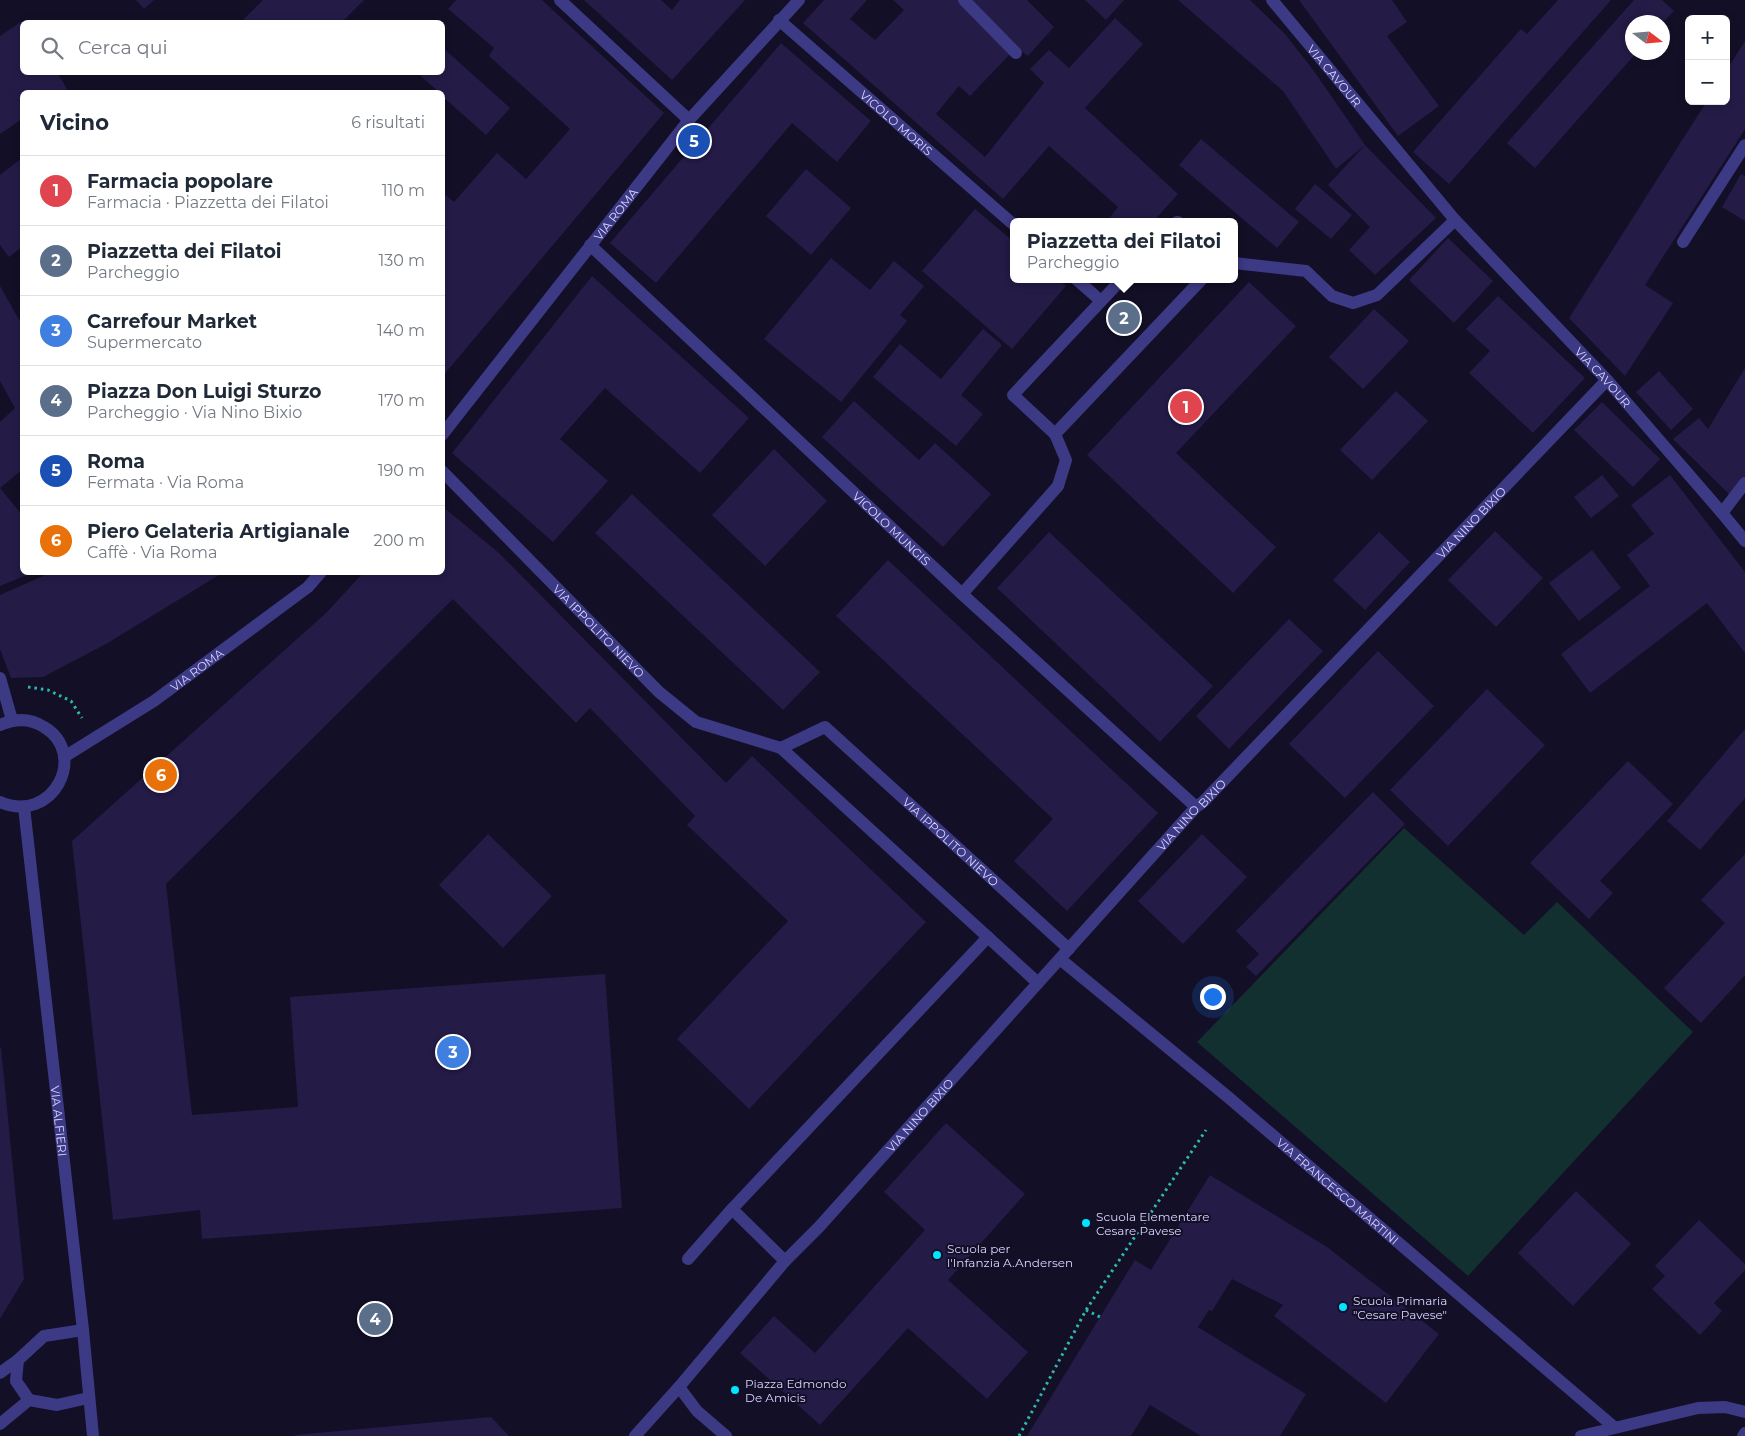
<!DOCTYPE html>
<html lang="it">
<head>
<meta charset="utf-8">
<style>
  :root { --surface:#fff; --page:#f2f2f3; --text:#1f2937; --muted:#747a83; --line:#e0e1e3; --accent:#db2777 }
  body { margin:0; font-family:Montserrat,sans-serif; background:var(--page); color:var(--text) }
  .controls { position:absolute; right:15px; top:15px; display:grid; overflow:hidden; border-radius:8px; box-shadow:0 2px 8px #0003 }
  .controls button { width:45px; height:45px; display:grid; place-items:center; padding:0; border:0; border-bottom:1px solid var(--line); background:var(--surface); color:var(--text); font:25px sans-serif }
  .compass { position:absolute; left:1625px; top:15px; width:45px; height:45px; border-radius:50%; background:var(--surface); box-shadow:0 2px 8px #0003; rotate:106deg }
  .you { position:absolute; left:1212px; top:996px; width:18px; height:18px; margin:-12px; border:4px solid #fff; border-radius:50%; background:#1a73e8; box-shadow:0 0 0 8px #1a73e833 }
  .badge { display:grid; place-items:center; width:32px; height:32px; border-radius:50%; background:var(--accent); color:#fff; font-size:16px; font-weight:700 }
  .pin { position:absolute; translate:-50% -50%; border:2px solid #fff; box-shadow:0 1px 5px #0006 }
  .popup { position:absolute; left:1010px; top:218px; width:228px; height:65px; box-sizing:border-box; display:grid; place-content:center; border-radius:8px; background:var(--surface); filter:drop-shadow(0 1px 4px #0005); font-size:16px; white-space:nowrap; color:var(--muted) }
  .popup b { font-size:19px; color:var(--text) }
  .popup::after { content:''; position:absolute; left:50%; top:100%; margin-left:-10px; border:10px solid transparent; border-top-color:var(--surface) }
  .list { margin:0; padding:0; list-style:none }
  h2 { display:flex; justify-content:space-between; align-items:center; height:65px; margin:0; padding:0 20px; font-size:21px }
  h2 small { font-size:16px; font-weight:400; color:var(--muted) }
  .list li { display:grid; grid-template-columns:32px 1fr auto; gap:15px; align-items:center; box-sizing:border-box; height:70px; padding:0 20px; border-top:1px solid var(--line) }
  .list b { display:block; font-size:19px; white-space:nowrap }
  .list p { margin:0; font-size:16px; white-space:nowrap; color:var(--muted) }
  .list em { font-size:16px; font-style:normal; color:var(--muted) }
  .icon { flex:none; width:28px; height:28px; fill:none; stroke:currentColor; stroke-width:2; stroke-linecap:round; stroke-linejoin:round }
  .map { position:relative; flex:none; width:1745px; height:1436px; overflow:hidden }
  .search { position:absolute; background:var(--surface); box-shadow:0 2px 8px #0003; left:20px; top:20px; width:425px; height:55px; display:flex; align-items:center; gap:12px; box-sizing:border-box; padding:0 18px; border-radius:8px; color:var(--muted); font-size:19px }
  .panel { position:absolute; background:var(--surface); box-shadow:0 2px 8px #0003; left:20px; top:90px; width:425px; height:485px; border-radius:8px }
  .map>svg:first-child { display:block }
  .green { fill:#12302f }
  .building { fill:#241b47 }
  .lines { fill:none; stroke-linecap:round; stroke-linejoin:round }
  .path { stroke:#2fb8b0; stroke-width:3; stroke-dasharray:2.5 4; stroke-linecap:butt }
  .minor { stroke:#3d3a85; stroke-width:12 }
  .poi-dot { fill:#00e5ff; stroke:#130f26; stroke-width:2 }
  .labels { text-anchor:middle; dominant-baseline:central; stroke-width:4; stroke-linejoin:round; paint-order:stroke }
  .street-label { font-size:12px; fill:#d9d4ff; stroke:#130f26 }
  .poi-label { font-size:12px; fill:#d9d4ff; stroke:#130f26; text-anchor:start }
</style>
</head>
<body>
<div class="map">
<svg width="1745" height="1436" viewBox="0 0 1745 1436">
  <rect width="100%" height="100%" fill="#130f26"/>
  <!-- green -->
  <polygon class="green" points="1404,828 1524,935 1557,902 1693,1032 1468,1276 1197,1042"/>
  <!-- building -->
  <g class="building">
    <polygon points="136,0 154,0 144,9"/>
    <polygon points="263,0 364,0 342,22 241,22"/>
    <polygon points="456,0 542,0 664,113 442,377 442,192 454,202 497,153 526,179 570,129 489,56 494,48 448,9"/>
    <polygon points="584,0 661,0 672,10 680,0 745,0 672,80"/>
    <polygon points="824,0 867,0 850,19 875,40 904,10 893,0 959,0 1012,52 970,96 959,86 936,114 985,157 1044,83 1030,69 1049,50 1069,68 1115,18 1143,44 1085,108 1178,194 1153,222 1106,222 1118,207 1049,146 1003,199 803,23"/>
    <polygon points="968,0 1027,0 1054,27 1028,56 1018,49"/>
    <polygon points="1085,0 1124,0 1106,20"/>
    <polygon points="1178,0 1250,0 1285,34 1314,71 1365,145 1436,218 1375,275 1349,250 1370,227 1328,185 1365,145 1336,169 1283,91"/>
    <polygon points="1299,0 1392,0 1407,22 1387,36 1439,106 1398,136"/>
    <polygon points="1558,0 1611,0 1449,184 1413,152 1521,29 1527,34"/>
    <polygon points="1634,0 1662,0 1674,11 1663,22 1632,22 1632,52 1637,52 1535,168 1507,143"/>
    <polygon points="22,21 22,72 57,72 67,89 62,92 22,92 22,119 0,134 0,36"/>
    <polygon points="1745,41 1745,129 1645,285 1673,303 1625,376 1569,318 1707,101 1726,101 1726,71"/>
    <polygon points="781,43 871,121 837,162 792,123 656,283 610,243"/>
    <polygon points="442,47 510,108 486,135 442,96 442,92 439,92 416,72 442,72"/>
    <polygon points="1201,139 1299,222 1277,248 1179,165"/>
    <polygon points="22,158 22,247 9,257 0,245 0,175"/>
    <polygon points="806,169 851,208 811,255 766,216"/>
    <polygon points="1741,174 1745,176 1745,221 1722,207"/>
    <polygon points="1315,184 1352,215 1331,239 1295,209"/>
    <polygon points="975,209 1014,242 1014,279 1058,279 1066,286 1012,349 922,271"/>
    <polygon points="1448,238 1493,281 1454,323 1409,280"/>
    <polygon points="831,258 870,290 894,261 924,286 900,315 907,321 841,402 764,339"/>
    <polygon points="592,276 749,418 700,473 605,388 560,439 608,481 553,542 452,453"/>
    <polygon points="1249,282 1296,326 1176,453 1276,547 1233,593 1087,455"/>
    <polygon points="0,286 22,325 22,470 0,488 22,515 22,572 32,573 0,586 0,422 15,408 0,381"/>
    <polygon points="1498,296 1585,378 1533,433 1469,373 1490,351 1466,329"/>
    <polygon points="1374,309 1409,341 1363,389 1329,357"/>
    <polygon points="983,329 1002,345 961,395 983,414 956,446 873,377 900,344 941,379"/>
    <polygon points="1745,368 1745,476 1732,497 1673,439 1699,418 1708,429"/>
    <polygon points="1659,371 1693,409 1671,430 1636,392"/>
    <polygon points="1396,391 1428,421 1372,480 1340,450"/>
    <polygon points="854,401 919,460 935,443 991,494 943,547 822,437"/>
    <polygon points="1602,402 1660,459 1633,487 1574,430"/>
    <polygon points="774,449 827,501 765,566 712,515"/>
    <polygon points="1602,475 1619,496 1591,518 1574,497"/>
    <polygon points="1670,475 1745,572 1745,653 1707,603 1590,693 1561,654 1650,586 1627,555 1654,534 1631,505"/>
    <polygon points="632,494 820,672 783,710 595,533"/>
    <polygon points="442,506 499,553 726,783 752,756 926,922 749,1109 677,1039 788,921 687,825 695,816 590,708 576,723 453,599 166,884 192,1115 298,1107 290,997 605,974 622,1208 202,1239 200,1210 113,1220 72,841 327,612 364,572 442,572"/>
    <polygon points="1495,531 1543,578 1496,627 1448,580"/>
    <polygon points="1049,532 1213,686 1160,742 997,588"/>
    <polygon points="1379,532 1410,562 1365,610 1333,580"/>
    <polygon points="1592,550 1621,588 1579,621 1549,583"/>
    <polygon points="888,560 1158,813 1067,911 1014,861 1053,819 836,616"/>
    <polygon points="52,572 224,572 106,644 43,677 11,678 0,649 0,595"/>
    <polygon points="1289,619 1323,651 1229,749 1196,716"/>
    <polygon points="1378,651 1434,706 1345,798 1289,744"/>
    <polygon points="1487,689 1545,745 1448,846 1390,790"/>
    <polygon points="1745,729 1745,798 1700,850 1667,821"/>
    <polygon points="1628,761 1673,804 1600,881 1613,893 1589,919 1530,863"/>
    <polygon points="1373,792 1405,824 1256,976 1246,967 1259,954 1236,931"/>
    <polygon points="488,834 552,896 503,948 439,885"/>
    <polygon points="1202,834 1247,877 1183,944 1138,901"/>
    <polygon points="1745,854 1745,975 1701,1023 1664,988 1725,923 1701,900"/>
    <polygon points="0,1048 1,1048 24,1279 0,1319"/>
    <polygon points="946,1123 1025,1194 948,1280 1028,1352 987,1399 908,1328 820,1425 740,1353 774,1316 815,1353 925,1230 884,1192"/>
    <polygon points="1210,1175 1327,1247 1439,1334 1386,1403 1274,1316 1283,1305 1232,1279 1212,1311 1209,1310 1198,1327 1306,1394 1280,1436 1201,1436 1150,1405 1131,1436 1027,1436 1135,1260 1151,1270"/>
    <polygon points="1576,1191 1631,1244 1573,1306 1518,1253"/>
    <polygon points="1699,1220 1745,1264 1745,1270 1714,1303 1722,1311 1700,1335 1652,1289 1665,1276 1655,1266"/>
    <polygon points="491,1417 509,1436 295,1436 295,1435"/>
  </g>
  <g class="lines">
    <!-- path -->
    <g class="path">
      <polyline points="28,687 48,690 71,701 82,718"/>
      <polyline points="1086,1310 1100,1317"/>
      <polyline points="1019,1436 1086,1310 1206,1130"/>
    </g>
    <!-- minor -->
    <g class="minor">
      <polyline points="560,0 689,120"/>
      <polyline points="964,0 1016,53"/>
      <path id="s1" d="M1272,0L1455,220L1607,380L1722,513L1745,541"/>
      <path id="s2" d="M779,20L1014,225"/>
      <polyline points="1177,222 1178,222"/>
      <polyline points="1683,242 1745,145"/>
      <path id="s3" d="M590,245L962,594L1196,807"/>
      <polyline points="1234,263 1306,271 1332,296 1353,303 1377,295 1455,220"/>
      <polyline points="1076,279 1101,301"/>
      <polyline points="1055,434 1202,279"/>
      <path id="s4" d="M442,435L689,120L799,0"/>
      <path id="s5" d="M442,471L659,692L696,722L781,748L1038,983"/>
      <polyline points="1722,513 1745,483"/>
      <polyline points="962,594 1058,486 1066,460 1055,434 1013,395 1122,279"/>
      <polyline points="0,678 12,720"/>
      <path d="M0,725C16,718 30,718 44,727C89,754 53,825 0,802"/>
      <path id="s6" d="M781,748L825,727L1069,949"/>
      <path id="s7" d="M64,757L154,701L308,587L321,572"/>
      <path id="s8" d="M24,807L83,1330L93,1436"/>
      <path id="s9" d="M1060,959L1228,1097L1614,1427"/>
      <polyline points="688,1259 732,1209"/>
      <polyline points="785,1261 732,1209 988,937"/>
      <polyline points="18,1360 16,1381 29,1400"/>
      <polyline points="0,1373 18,1360 44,1336 83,1330"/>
      <polyline points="679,1387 697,1411 726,1436"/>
      <polyline points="0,1424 29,1400 57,1405 88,1398"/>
      <path id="s10" d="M635,1436L679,1387L785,1261L819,1227L1196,807L1203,802L1607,380"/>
      <polyline points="1581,1436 1698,1408 1725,1407 1745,1412"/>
      <polyline points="1743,1436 1745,1433"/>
    </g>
  </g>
  <!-- markers -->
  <g class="poi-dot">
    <circle cx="1086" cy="1223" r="5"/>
    <circle cx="937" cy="1255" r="5"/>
    <circle cx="1343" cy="1307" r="5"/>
    <circle cx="735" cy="1390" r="5"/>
  </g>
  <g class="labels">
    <!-- street labels -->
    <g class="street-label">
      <text stroke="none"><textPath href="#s1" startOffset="98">VIA CAVOUR</textPath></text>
      <text stroke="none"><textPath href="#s2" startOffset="156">VICOLO MORIS</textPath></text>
      <text stroke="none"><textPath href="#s4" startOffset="281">VIA ROMA</textPath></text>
      <text stroke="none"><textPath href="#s1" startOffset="502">VIA CAVOUR</textPath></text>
      <text stroke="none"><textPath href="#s10" startOffset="1239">VIA NINO BIXIO</textPath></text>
      <text stroke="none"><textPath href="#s3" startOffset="414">VICOLO MUNGIS</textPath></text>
      <text stroke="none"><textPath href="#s5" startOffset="224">VIA IPPOLITO NIEVO</textPath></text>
      <text stroke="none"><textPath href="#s7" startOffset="159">VIA ROMA</textPath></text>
      <text stroke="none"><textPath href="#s10" startOffset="834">VIA NINO BIXIO</textPath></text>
      <text stroke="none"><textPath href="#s6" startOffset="219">VIA IPPOLITO NIEVO</textPath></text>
      <text stroke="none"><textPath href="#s10" startOffset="429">VIA NINO BIXIO</textPath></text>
      <text stroke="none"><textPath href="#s8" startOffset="316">VIA ALFIERI</textPath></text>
      <text stroke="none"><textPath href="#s9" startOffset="362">VIA FRANCESCO MARTINI</textPath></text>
    </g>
    <!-- poi labels -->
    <g class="poi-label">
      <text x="1096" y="1216">Scuola Elementare<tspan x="1096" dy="14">Cesare Pavese</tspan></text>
      <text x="947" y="1248">Scuola per<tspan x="947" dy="14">l'Infanzia A.Andersen</tspan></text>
      <text x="1353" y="1300">Scuola Primaria<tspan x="1353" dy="14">"Cesare Pavese"</tspan></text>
      <text x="745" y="1383">Piazza Edmondo<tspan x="745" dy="14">De Amicis</tspan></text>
    </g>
  </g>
</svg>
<div class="controls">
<button>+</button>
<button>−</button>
</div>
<svg class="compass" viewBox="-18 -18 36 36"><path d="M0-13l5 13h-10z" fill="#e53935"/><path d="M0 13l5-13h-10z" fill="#747a83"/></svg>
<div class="you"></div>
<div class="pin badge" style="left:1186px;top:407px;background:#e0444e">1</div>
<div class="pin badge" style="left:1124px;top:318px;background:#5c6f8a">2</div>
<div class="popup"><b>Piazzetta dei Filatoi</b>Parcheggio</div>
<div class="pin badge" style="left:453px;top:1052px;background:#3f7fe0">3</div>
<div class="pin badge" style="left:375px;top:1319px;background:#5c6f8a">4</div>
<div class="pin badge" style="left:694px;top:141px;background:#1a4fb4">5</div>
<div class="pin badge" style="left:161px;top:775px;background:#e8710a">6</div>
<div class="search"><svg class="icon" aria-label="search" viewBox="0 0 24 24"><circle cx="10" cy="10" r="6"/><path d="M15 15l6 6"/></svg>Cerca qui</div>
<section class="panel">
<h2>Vicino<small>6 risultati</small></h2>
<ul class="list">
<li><span class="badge" style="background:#e0444e">1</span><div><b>Farmacia popolare</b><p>Farmacia · Piazzetta dei Filatoi</p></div><em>110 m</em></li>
<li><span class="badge" style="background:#5c6f8a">2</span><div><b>Piazzetta dei Filatoi</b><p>Parcheggio</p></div><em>130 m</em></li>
<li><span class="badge" style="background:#3f7fe0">3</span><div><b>Carrefour Market</b><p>Supermercato</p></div><em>140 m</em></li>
<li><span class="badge" style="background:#5c6f8a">4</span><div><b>Piazza Don Luigi Sturzo</b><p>Parcheggio · Via Nino Bixio</p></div><em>170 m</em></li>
<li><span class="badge" style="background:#1a4fb4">5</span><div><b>Roma</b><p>Fermata · Via Roma</p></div><em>190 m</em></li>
<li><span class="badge" style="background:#e8710a">6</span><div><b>Piero Gelateria Artigianale</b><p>Caffè · Via Roma</p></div><em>200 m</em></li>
</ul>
</section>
</div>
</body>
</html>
